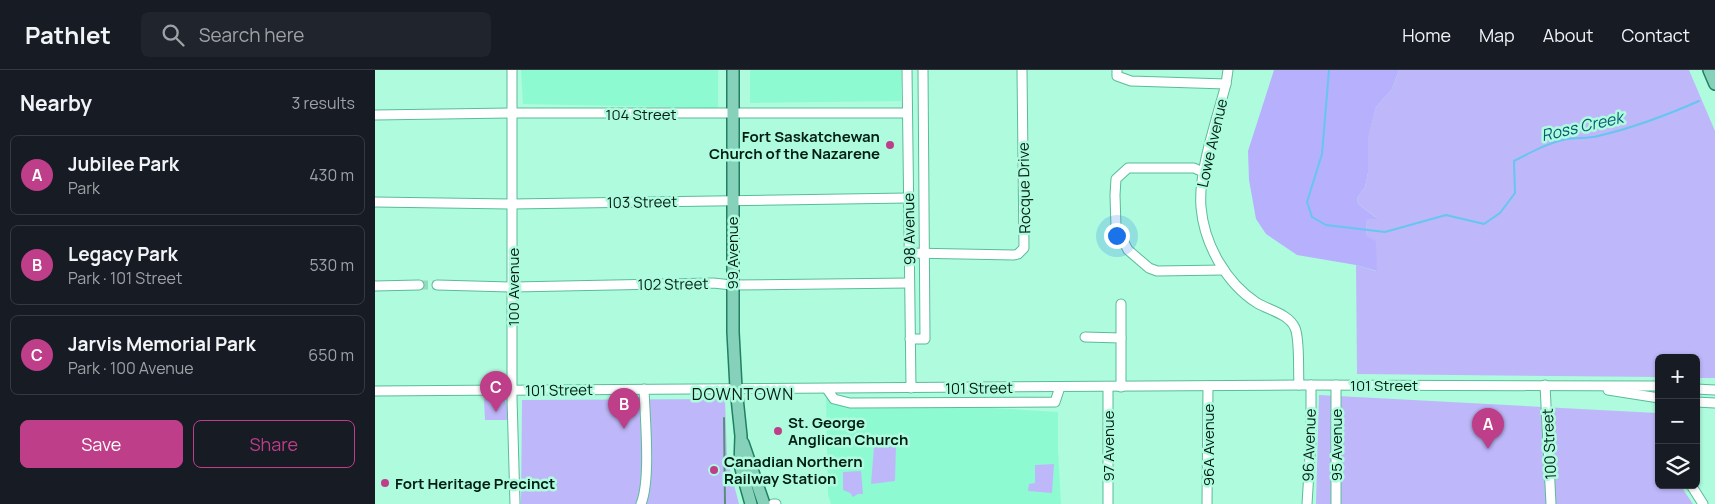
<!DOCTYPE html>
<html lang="en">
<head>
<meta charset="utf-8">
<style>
  :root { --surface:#171b24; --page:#20242c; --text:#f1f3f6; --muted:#9ea1a6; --line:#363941; --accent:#be3e89 }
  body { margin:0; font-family:Manrope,sans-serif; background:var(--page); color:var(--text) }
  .controls { position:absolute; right:15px; bottom:15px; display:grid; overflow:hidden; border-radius:8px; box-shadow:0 1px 4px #0004 }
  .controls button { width:45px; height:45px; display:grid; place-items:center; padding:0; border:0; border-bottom:1px solid var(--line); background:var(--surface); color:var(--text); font:25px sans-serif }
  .you { position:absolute; left:741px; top:165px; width:18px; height:18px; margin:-12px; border:4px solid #fff; border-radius:50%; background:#1a73e8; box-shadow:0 0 0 8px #1a73e833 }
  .badge { display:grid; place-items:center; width:32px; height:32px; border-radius:50%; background:var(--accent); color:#fff; font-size:16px; font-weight:700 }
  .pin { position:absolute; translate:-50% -41px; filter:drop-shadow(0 1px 2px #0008) }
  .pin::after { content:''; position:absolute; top:26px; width:18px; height:15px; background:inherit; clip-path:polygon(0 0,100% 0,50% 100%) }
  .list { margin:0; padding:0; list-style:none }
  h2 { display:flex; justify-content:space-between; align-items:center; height:65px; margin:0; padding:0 20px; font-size:21px }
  h2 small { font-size:16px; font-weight:400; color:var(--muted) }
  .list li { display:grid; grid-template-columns:32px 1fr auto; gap:15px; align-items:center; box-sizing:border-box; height:80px; margin:0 10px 10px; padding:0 10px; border:1px solid var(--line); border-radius:8px }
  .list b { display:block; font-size:19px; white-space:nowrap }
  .list p { margin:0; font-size:16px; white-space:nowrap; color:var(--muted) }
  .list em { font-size:16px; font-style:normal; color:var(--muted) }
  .actions { display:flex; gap:10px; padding:15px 20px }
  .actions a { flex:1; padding:11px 0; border:1px solid var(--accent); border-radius:8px; text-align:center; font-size:18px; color:var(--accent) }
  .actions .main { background:var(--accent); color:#fff }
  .icon { flex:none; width:28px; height:28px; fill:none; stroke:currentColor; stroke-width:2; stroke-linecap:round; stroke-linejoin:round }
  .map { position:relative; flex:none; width:1340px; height:434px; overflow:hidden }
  header { display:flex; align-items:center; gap:30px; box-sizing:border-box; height:70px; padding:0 25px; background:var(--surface); border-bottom:1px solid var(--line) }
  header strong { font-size:24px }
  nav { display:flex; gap:28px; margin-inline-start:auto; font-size:18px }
  .search { width:350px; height:45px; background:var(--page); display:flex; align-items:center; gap:12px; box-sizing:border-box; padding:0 18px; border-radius:8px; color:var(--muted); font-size:19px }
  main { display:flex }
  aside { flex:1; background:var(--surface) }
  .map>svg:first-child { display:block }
  .built { fill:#8dfad2 }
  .green { fill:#beb8fa }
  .forest { fill:#b7b0fc }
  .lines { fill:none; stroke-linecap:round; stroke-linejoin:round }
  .stream { stroke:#66c6ef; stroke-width:2 }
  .minor-tunnel { stroke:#95dac0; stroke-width:9; stroke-dasharray:9 4.5; stroke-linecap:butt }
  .minor-casing { stroke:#5abc9a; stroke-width:11 }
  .major-casing { stroke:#227f62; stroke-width:14 }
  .minor { stroke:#fff; stroke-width:9 }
  .major { stroke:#85d1ba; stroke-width:11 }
  .rail { stroke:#598e7b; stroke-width:2 }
  .poi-dot { fill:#be3e89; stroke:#affbde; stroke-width:2 }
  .labels { text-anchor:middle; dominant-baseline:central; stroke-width:5; stroke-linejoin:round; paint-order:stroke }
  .street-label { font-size:15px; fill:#001e14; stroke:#affbde }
  .poi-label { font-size:15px; font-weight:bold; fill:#001e14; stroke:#affbde; text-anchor:start }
  .water-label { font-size:16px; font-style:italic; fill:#085a75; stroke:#affbde }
  .neighbourhood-label { font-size:16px; letter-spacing:1px; fill:#001e14; stroke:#affbde }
</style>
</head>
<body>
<header>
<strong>Pathlet</strong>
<div class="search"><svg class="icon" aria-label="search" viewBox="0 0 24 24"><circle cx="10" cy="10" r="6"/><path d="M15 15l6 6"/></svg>Search here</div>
<nav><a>Home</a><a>Map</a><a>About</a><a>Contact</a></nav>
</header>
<main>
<aside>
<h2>Nearby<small>3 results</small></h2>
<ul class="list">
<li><span class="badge">A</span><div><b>Jubilee Park</b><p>Park</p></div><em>430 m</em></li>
<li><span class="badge">B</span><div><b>Legacy Park</b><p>Park · 101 Street</p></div><em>530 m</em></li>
<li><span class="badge">C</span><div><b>Jarvis Memorial Park</b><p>Park · 100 Avenue</p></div><em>650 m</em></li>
</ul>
<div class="actions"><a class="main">Save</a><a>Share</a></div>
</aside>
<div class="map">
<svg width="1340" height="434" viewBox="0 0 1340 434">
  <rect width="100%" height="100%" fill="#affbde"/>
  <!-- built -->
  <g class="built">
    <polygon points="146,0 343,0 343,38 148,34"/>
    <polygon points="375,0 526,0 526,31 375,33"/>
    <polygon points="451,328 683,342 683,380 686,434 456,434 453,424"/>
  </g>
  <!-- green -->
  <g class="green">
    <polygon points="1024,0 1314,0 1340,61 1340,308 1321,308 1321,288 1284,288 1284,307 982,304 981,195 1001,201 991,166 992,149 1002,148 983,134 982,128 990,117 993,103 993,67 1001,37 1017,19"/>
    <path d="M944,325L1282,343C1281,367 1284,391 1284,415H1305L1318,434H941Z"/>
    <polygon points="109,329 129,329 132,335 132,350 110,350"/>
    <polygon points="350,329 352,388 364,434 146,434 147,330"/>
    <polygon points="521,376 520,411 496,414 499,377"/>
    <polygon points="679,394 677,423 653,421 654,414 660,413 660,395"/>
    <polygon points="486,401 488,424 483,424 478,427 475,423 468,420 468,402"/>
  </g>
  <!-- forest -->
  <polygon class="forest" points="899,0 1024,0 1017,19 1001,37 993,68 993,103 990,117 982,128 983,134 1003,149 992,149 991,166 1001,171 1002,201 981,195 922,185 891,164 881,149 874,110 873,81"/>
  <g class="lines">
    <!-- stream -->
    <path class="stream" d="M954,0L947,84L932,132L937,147L951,155L1010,162L1071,145L1109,154L1125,143L1140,123L1139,91C1156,82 1173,73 1192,69C1202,67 1213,69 1223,66C1258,58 1292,45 1324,31"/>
    <!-- minor-tunnel -->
    <polyline class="minor-tunnel" points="44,215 62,215"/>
    <defs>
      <g id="minor">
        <polyline points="137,0 137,328 140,434"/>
        <polyline points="532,0 536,318"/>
        <polyline points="742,0 742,6 756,11 851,14"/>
        <path d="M853,0L851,14C842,49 823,102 826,137C829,174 851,213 882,233C894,240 914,244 920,258C925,269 923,301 924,315"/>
        <polyline points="0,45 137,43 532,43"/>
        <polyline points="828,102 819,98 753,98 741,109 740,125 741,157 753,180 774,198 782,201 849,200"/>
        <polyline points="0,132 137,134 533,128"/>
        <polyline points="534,183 639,185 643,184 649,178 647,0"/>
        <polyline points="62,215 138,217 338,213 357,215 534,213"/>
        <polyline points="0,216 44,215"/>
        <polyline points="746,234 746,317"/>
        <polyline points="710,267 746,268"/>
        <polyline points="535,269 550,269 548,0"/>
        <polyline points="961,315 961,434"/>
        <polyline points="1170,315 1176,434"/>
        <polyline points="733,317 733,434"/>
        <polyline points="452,319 459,329 475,333 680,332 685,317"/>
        <polyline points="1321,319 1340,320"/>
        <polyline points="1233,320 1284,328"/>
        <polyline points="0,321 924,315 1284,316"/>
        <polyline points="1321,332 1340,333"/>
        <polyline points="1316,415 1328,434"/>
        <path d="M266,434C276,409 270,348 269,319"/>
        <polyline points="398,434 401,434"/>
        <polyline points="832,434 833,316"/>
        <polyline points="932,434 936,370 936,315"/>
      </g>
      <g id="major">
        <polyline points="358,0 358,262 361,318 366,366 365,395 376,434"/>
        <polyline points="1334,0 1340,14"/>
        <polyline points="368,373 389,434"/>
      </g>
    </defs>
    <!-- minor casing -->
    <use href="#minor" class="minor-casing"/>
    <!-- major casing -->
    <use href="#major" class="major-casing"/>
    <!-- minor -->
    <use href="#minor" class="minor"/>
    <!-- major -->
    <use href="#major" class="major"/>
    <!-- rail -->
    <polyline class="rail" points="349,348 350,434"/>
  </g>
  <!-- markers -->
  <g class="poi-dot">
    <circle cx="515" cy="75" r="5"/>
    <circle cx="403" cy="361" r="5"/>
    <circle cx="339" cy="400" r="5"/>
    <circle cx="10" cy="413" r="5"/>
  </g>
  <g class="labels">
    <!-- street labels -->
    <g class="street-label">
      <text x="266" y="44">104 Street</text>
      <text transform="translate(837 73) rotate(-77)">Lowe Avenue</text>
      <text transform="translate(649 118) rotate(-91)">Rocque Drive</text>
      <text transform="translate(267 132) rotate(-1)">103 Street</text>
      <text transform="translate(534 159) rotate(-91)">98 Avenue</text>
      <text transform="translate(357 183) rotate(-90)">99 Avenue</text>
      <text transform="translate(298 214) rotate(-1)">102 Street</text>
      <text transform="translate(138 217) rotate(-90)">100 Avenue</text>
      <text x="1009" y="315">101 Street</text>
      <text transform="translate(604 318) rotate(-1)">101 Street</text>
      <text transform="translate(184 320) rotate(-1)">101 Street</text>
      <text transform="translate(1174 374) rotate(-93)">100 Street</text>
      <text transform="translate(833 375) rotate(-90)">96A Avenue</text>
      <text transform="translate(934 375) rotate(-88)">96 Avenue</text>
      <text transform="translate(961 375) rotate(-90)">95 Avenue</text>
      <text transform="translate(733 376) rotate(-90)">97 Avenue</text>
    </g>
    <!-- poi labels -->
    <g class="poi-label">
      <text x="505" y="66" text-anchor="end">Fort Saskatchewan<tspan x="505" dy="17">Church of the Nazarene</tspan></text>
      <text x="413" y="352">St. George<tspan x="413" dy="17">Anglican Church</tspan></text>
      <text x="349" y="391">Canadian Northern<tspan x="349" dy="17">Railway Station</tspan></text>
      <text x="20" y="413">Fort Heritage Precinct</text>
    </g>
    <!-- water labels -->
    <g class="water-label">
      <text transform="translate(1207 56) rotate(-13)">Ross Creek</text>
    </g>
    <!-- neighbourhood labels -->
    <g class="neighbourhood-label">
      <text x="368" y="324">DOWNTOWN</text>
    </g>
  </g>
</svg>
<div class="controls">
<button>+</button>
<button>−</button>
<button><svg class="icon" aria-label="layers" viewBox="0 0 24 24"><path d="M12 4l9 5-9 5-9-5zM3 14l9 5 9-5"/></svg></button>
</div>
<div class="you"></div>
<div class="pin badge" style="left:1113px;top:379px">A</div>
<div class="pin badge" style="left:249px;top:359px">B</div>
<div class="pin badge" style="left:121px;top:342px">C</div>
</div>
</main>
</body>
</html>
